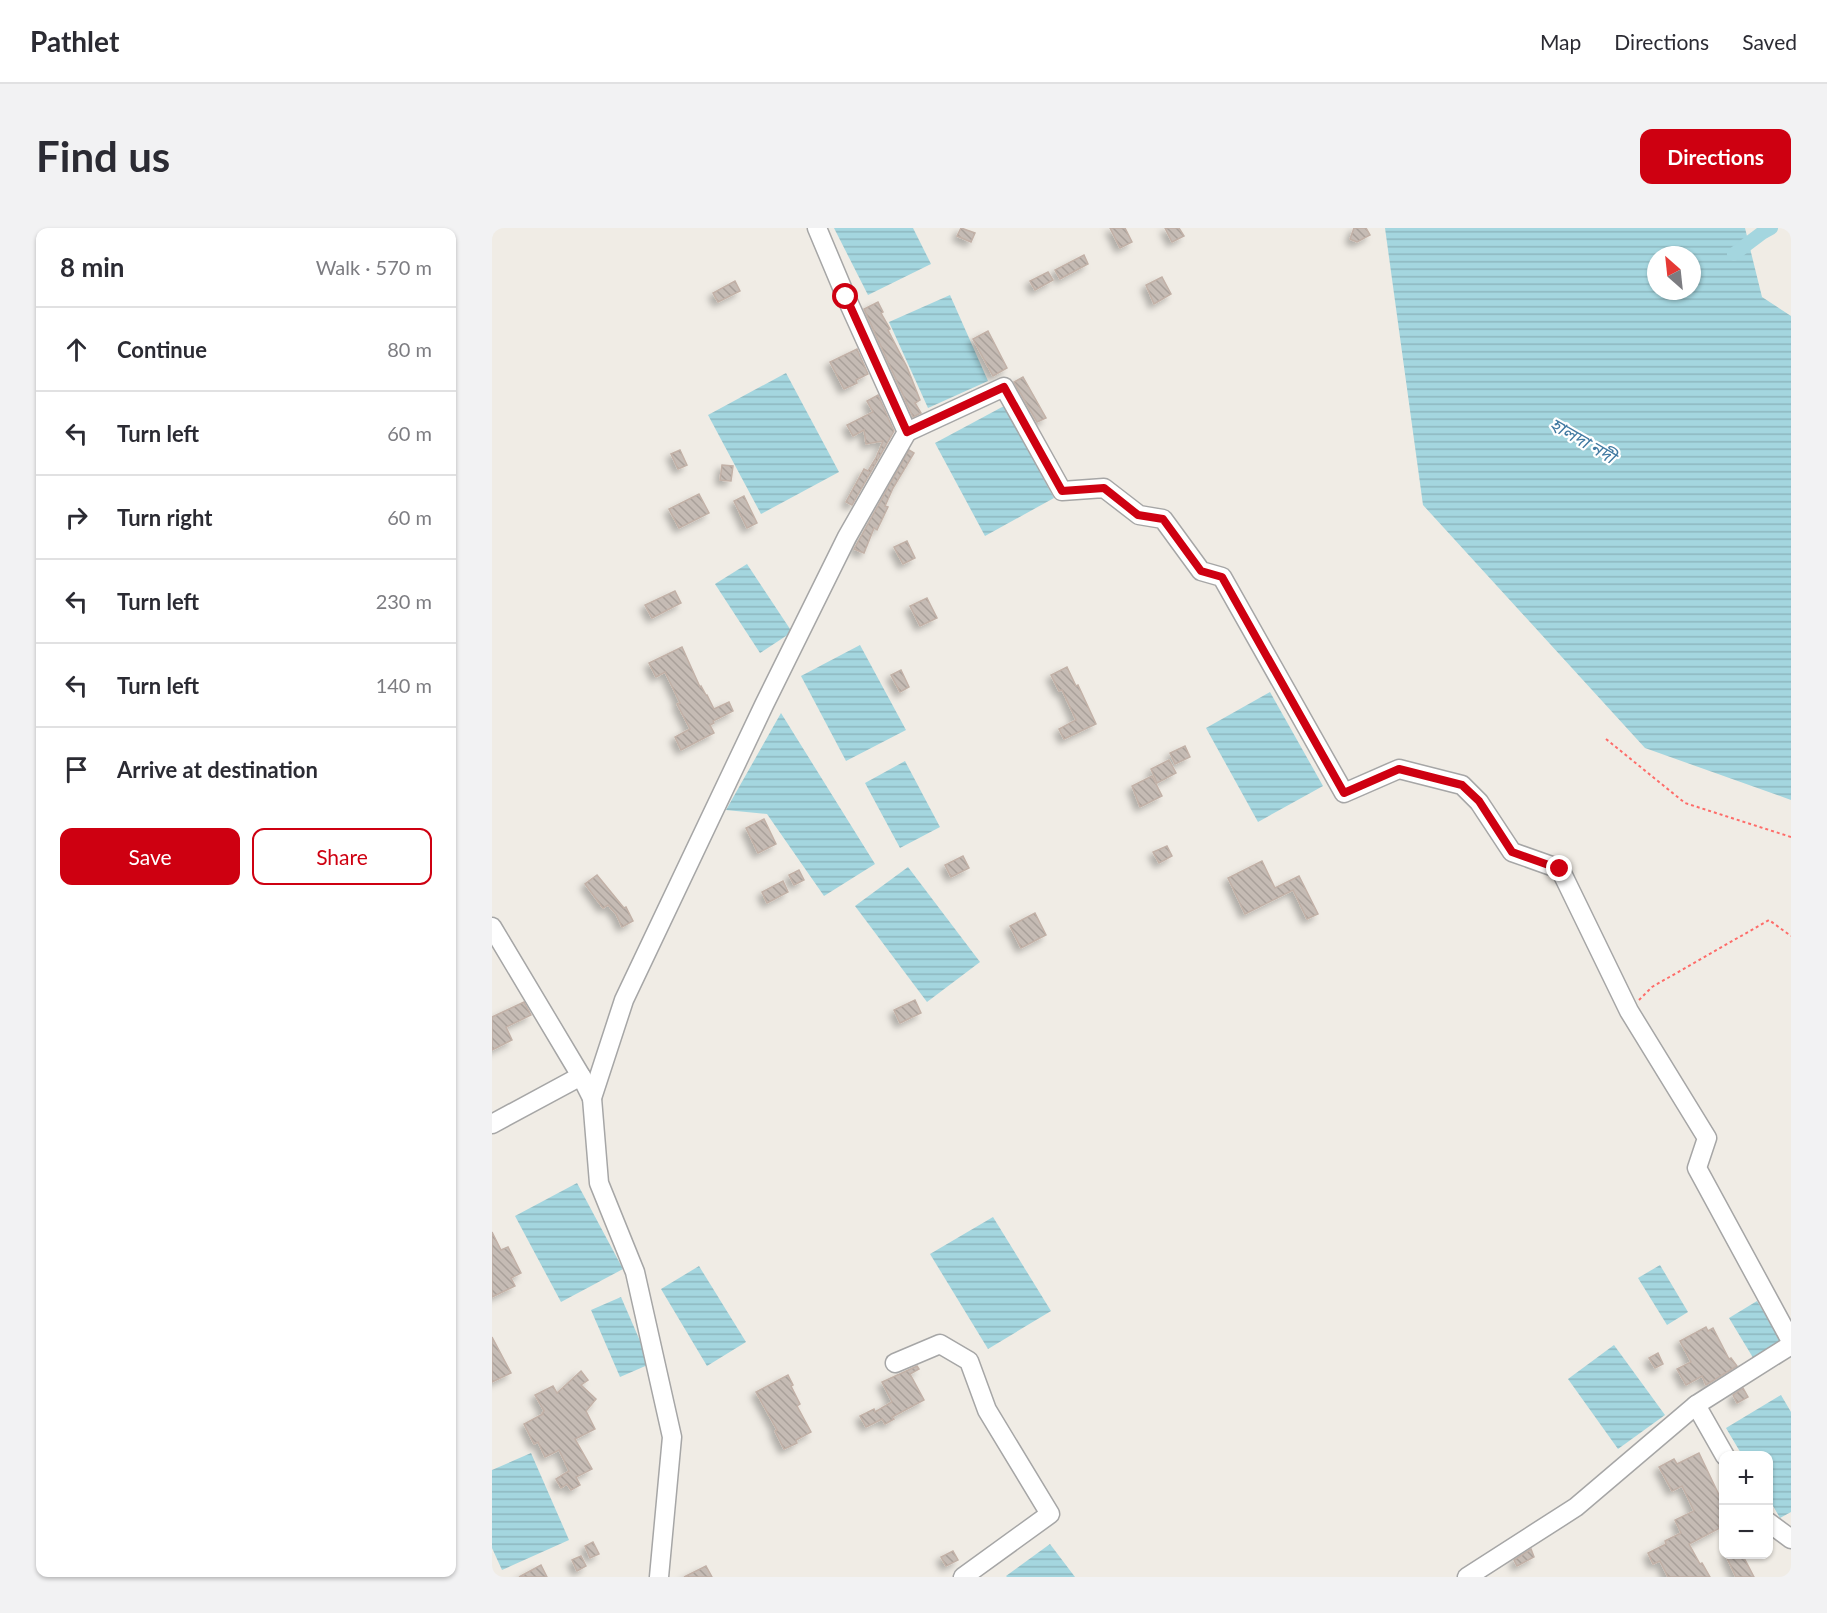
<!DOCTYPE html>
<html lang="en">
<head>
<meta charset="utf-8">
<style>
  :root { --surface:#fff; --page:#f2f2f3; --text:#2b2b33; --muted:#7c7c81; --line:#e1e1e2; --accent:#ce0011 }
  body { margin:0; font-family:Lato,"Noto Sans Bengali",sans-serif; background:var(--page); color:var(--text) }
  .controls { position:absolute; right:18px; bottom:18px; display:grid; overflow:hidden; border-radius:12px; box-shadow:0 2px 4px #0004 }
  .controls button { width:54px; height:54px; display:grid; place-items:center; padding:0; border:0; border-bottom:2px solid var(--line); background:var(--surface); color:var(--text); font:30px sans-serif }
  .compass { position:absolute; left:1155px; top:18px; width:54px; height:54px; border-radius:50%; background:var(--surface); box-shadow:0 2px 4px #0004; rotate:333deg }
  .stop { position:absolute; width:18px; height:18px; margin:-14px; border:4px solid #ce0011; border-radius:50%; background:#fff }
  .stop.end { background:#ce0011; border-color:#fff; box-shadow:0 2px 6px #0008 }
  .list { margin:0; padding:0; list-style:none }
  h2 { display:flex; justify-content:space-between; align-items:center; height:78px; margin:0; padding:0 24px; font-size:26px }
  h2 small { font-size:20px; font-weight:400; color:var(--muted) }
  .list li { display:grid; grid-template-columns:39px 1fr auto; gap:18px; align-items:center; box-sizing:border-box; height:84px; padding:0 24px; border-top:2px solid var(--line) }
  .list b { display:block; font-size:22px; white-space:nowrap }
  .list em { font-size:20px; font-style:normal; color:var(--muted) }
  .actions { display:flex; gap:12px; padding:18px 24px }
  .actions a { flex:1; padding:14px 0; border:2px solid var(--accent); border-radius:12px; text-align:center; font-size:21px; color:var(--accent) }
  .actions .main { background:var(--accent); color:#fff }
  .icon { flex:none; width:33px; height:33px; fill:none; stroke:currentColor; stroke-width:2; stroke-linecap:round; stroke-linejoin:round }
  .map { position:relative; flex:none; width:1299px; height:1349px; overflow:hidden; border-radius:12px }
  header { display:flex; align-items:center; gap:36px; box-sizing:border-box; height:84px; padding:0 30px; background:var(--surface); border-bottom:2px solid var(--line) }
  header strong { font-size:28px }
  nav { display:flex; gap:33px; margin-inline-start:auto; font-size:21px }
  .intro { display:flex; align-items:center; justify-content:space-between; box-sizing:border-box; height:144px; padding:0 36px }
  h1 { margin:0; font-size:42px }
  .button { padding:15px 27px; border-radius:12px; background:var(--accent); color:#fff; font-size:21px; font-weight:700 }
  main { display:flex; gap:36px; padding:0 36px }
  aside { flex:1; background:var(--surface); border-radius:12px; box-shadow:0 2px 4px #0004 }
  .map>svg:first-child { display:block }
  .water { fill:url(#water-rules); fill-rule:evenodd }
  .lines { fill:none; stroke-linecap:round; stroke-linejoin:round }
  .canal { stroke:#a4d6df; stroke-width:14 }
  .building { fill:url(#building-back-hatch); stroke:#c2b1a7; stroke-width:1.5; filter:url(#shadow) }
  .minor-casing { stroke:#a6a6a6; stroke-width:21 }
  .path { stroke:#fe6c69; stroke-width:2; stroke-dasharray:3 3; stroke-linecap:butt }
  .minor { stroke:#fff; stroke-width:18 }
  .route { stroke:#ce0011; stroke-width:8 }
  .labels { text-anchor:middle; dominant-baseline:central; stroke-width:4.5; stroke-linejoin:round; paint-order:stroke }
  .water-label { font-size:18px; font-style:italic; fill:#427aa2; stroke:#fff }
</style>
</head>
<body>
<header>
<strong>Pathlet</strong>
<nav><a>Map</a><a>Directions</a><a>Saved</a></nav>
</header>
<div class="intro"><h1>Find us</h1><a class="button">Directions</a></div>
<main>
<aside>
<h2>8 min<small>Walk · 570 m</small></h2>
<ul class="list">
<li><svg class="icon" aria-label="ahead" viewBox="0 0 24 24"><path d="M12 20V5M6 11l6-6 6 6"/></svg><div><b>Continue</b></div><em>80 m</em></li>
<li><svg class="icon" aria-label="left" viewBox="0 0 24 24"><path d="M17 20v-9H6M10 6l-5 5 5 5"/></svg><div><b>Turn left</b></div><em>60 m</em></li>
<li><svg class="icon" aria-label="right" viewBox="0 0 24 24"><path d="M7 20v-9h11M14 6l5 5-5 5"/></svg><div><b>Turn right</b></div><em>60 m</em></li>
<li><svg class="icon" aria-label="left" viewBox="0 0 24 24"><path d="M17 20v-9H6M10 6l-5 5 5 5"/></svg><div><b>Turn left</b></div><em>230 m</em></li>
<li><svg class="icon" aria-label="left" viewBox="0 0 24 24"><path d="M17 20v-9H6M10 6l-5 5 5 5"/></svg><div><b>Turn left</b></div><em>140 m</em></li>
<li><svg class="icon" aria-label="arrive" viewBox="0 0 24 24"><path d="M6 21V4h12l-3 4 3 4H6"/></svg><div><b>Arrive at destination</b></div></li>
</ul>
<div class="actions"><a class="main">Save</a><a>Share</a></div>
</aside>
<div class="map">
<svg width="1299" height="1349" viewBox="0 0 1299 1349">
  <defs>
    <pattern id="water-rules" width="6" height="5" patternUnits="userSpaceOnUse" patternTransform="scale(1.5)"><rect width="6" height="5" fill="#a4d6df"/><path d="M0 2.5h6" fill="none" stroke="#8db7bf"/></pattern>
    <pattern id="building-back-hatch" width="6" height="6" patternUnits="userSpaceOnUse" patternTransform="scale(1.5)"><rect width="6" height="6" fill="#c5bbb4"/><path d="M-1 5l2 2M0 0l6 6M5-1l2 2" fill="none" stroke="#a9a09a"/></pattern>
    <filter id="shadow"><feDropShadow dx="-4.5" dy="4.5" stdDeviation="3" flood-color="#0004"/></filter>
  </defs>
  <rect width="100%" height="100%" fill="#f0ece5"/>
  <!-- water -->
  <g class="water">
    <polygon points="342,0 421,0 439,36 376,67"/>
    <path d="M893,0H1253L1270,69L1299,88V572L1153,520L931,277ZM1164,27H1200V63H1164Z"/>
    <polygon points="458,67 496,153 436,180 397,94"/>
    <polygon points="294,145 347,244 269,286 216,187"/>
    <polygon points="512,178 562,270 493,308 443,215"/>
    <polygon points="255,336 300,404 268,425 223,356"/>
    <polygon points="368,417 414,502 354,533 309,448"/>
    <polygon points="778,464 831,558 766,594 714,500"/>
    <polygon points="289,485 383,636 332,668 275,586 234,582"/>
    <polygon points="413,533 448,599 408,620 373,555"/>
    <polygon points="416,639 488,734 435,774 363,678"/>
    <polygon points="85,955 131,1041 69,1074 23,988"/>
    <polygon points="501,989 559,1083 496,1121 438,1026"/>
    <polygon points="1168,1037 1196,1084 1175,1097 1146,1050"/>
    <polygon points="207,1038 254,1114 215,1138 169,1061"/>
    <polygon points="129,1069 158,1136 128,1149 99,1082"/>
    <polygon points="1265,1073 1291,1116 1263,1133 1237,1090"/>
    <polygon points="1122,1117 1173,1187 1126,1221 1076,1151"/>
    <polygon points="1289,1167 1299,1184 1299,1284 1288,1290 1277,1271 1276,1228 1250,1227 1234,1200"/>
    <polygon points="39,1225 77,1312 10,1342 0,1320 0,1242"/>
    <polygon points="558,1316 583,1349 515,1349 514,1348"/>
  </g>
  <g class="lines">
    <!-- canal -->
    <polyline class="canal" points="1242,26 1270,5 1279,0"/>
  </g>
  <!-- building -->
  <g class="building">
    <polygon points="469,0 483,5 479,14 465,8"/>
    <polygon points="618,0 633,0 640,14 628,20"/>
    <polygon points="673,0 687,0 692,8 680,14"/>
    <polygon points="862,0 874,0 878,7 865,14 858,11"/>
    <polygon points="592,27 596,36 568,51 563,42"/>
    <polygon points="556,44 561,52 543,62 538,53"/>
    <polygon points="670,49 679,66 662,76 654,57"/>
    <polygon points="243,53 248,63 226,74 221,65"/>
    <polygon points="386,74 391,84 389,85 398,101 396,102 415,139 428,172 423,175 429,185 421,189 372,81"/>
    <polygon points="496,103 515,140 501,148 481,111"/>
    <polygon points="365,121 376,146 364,152 365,155 352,161 338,134"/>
    <polygon points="531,149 554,190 545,194 522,154"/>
    <polygon points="386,167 402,203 360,277 354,274 372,241 376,243 384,230 391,213 374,216 372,202 361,208 355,197 381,184 375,173"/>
    <polygon points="188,222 195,237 186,241 179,226"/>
    <polygon points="417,222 422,225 401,260 393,278 396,279 385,302 382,300 372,325 362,321"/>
    <polygon points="230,237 241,238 239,253 228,252"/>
    <polygon points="207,266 217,285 187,300 177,281"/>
    <polygon points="252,268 265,295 255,300 242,273"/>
    <polygon points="415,313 423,330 411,336 402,319"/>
    <polygon points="183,363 189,375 160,390 153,377"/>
    <polygon points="435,370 445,390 428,398 418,378"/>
    <polygon points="190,419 208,459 209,458 214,467 215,467 222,481 237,474 241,483 221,493 222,495 218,497 222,505 189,522 183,509 198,501 185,476 188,475 173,444 164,449 157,435"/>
    <polygon points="575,439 584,458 586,457 604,496 572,511 567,501 584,492 570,462 567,463 559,447"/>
    <polygon points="409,442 417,459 408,464 399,447"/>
    <polygon points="693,518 698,529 683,536 678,525"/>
    <polygon points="677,532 684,545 665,555 659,541"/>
    <polygon points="660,548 670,568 648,579 640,558"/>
    <polygon points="272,591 284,616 266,625 254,600"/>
    <polygon points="675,618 680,628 667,635 661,624"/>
    <polygon points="471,628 477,640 459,649 453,637"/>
    <polygon points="770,633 783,660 807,648 826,686 815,691 801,662 753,686 736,650"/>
    <polygon points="307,642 312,652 302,657 297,647"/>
    <polygon points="105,647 132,680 134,679 141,693 130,699 124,686 116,677 111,680 93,656"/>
    <polygon points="291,653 296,664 275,675 270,664"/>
    <polygon points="543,685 554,707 529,720 518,698"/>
    <polygon points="423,772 429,785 408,795 402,782"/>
    <polygon points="32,774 39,787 14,799 20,812 0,822 0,789"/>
    <polygon points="0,1004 9,1022 16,1019 29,1045 19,1050 23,1058 0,1069"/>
    <polygon points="1214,1099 1216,1103 1221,1100 1237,1131 1239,1130 1245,1138 1214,1157 1210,1148 1194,1157 1185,1141 1199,1134 1188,1113"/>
    <polygon points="0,1109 19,1145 0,1154"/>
    <polygon points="1166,1125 1171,1136 1163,1140 1157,1130"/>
    <polygon points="425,1138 427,1141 418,1146 432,1172 400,1189 402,1191 393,1196 390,1191 374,1199 368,1188 382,1181 383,1184 400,1174 390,1154"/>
    <polygon points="89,1143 96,1152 89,1157 104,1171 94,1183 103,1201 83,1211 100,1241 84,1249 88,1257 79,1262 75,1256 69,1260 64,1251 77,1243 67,1222 53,1229 46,1214 42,1216 32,1196 51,1186 50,1185 52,1183 43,1167 61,1158 65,1165"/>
    <polygon points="296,1147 301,1157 299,1158 308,1176 305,1178 319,1204 304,1212 305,1215 292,1221 283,1203 285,1202 264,1164"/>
    <polygon points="1251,1160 1256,1169 1245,1175 1241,1167"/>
    <polygon points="1207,1225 1228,1269 1232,1267 1232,1294 1227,1297 1228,1300 1197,1316 1208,1336 1210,1335 1218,1349 1176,1349 1168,1333 1161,1336 1156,1325 1174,1316 1173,1313 1189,1305 1183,1292 1202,1283 1190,1258 1180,1263 1167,1239 1182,1231 1185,1236"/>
    <polygon points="101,1314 107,1326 98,1330 93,1318"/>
    <polygon points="1039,1321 1042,1329 1025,1338 1022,1332"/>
    <polygon points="461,1323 466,1332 454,1338 449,1329"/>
    <polygon points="1233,1326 1250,1326 1262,1349 1244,1349"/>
    <polygon points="89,1328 94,1338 85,1343 80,1332"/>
    <polygon points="49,1337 55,1349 27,1349"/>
    <polygon points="214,1338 220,1349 192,1349"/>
  </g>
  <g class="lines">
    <defs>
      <g id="minor">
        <polyline points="415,204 512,159 570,263 612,260 647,287 671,291 709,343 730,349 852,565 907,541 970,557 987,574 1020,624 1068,641 1137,783 1215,910 1205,940 1299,1113"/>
        <polyline points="0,699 89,848 100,870"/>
        <polyline points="0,896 89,848"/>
        <polyline points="403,1135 448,1116 477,1133 495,1182 558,1286 471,1349"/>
        <polyline points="1233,1228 1204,1177 1299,1117"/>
        <polyline points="1276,1294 1299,1311"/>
        <polyline points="167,1349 180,1209 143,1044 107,955 100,870 132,772 272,477 355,309 415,204 354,69 325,0"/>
        <polyline points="975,1349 1084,1279 1204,1177"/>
      </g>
    </defs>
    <!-- minor casing -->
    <use href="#minor" class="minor-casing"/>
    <!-- path -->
    <g class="path">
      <polyline points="1114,511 1193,575 1299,609"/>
      <polyline points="1147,772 1160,759 1277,692 1299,708"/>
    </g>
    <!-- minor -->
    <use href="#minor" class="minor"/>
  </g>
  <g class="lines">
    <!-- route -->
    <polyline class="route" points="354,69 415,204 512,159 570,263 612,260 646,287 671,291 709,343 730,349 852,565 907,541 970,557 987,573 1020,624 1068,641"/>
  </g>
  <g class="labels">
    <!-- water labels -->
    <g class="water-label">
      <text transform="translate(1091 212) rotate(30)">হালদা নদী</text>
    </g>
  </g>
</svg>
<div class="controls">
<button>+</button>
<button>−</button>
</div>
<svg class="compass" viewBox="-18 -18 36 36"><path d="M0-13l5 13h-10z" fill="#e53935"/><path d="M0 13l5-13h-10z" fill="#7c7c81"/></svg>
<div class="stop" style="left:354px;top:69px"></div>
<div class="stop end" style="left:1068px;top:641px"></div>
</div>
</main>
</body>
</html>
